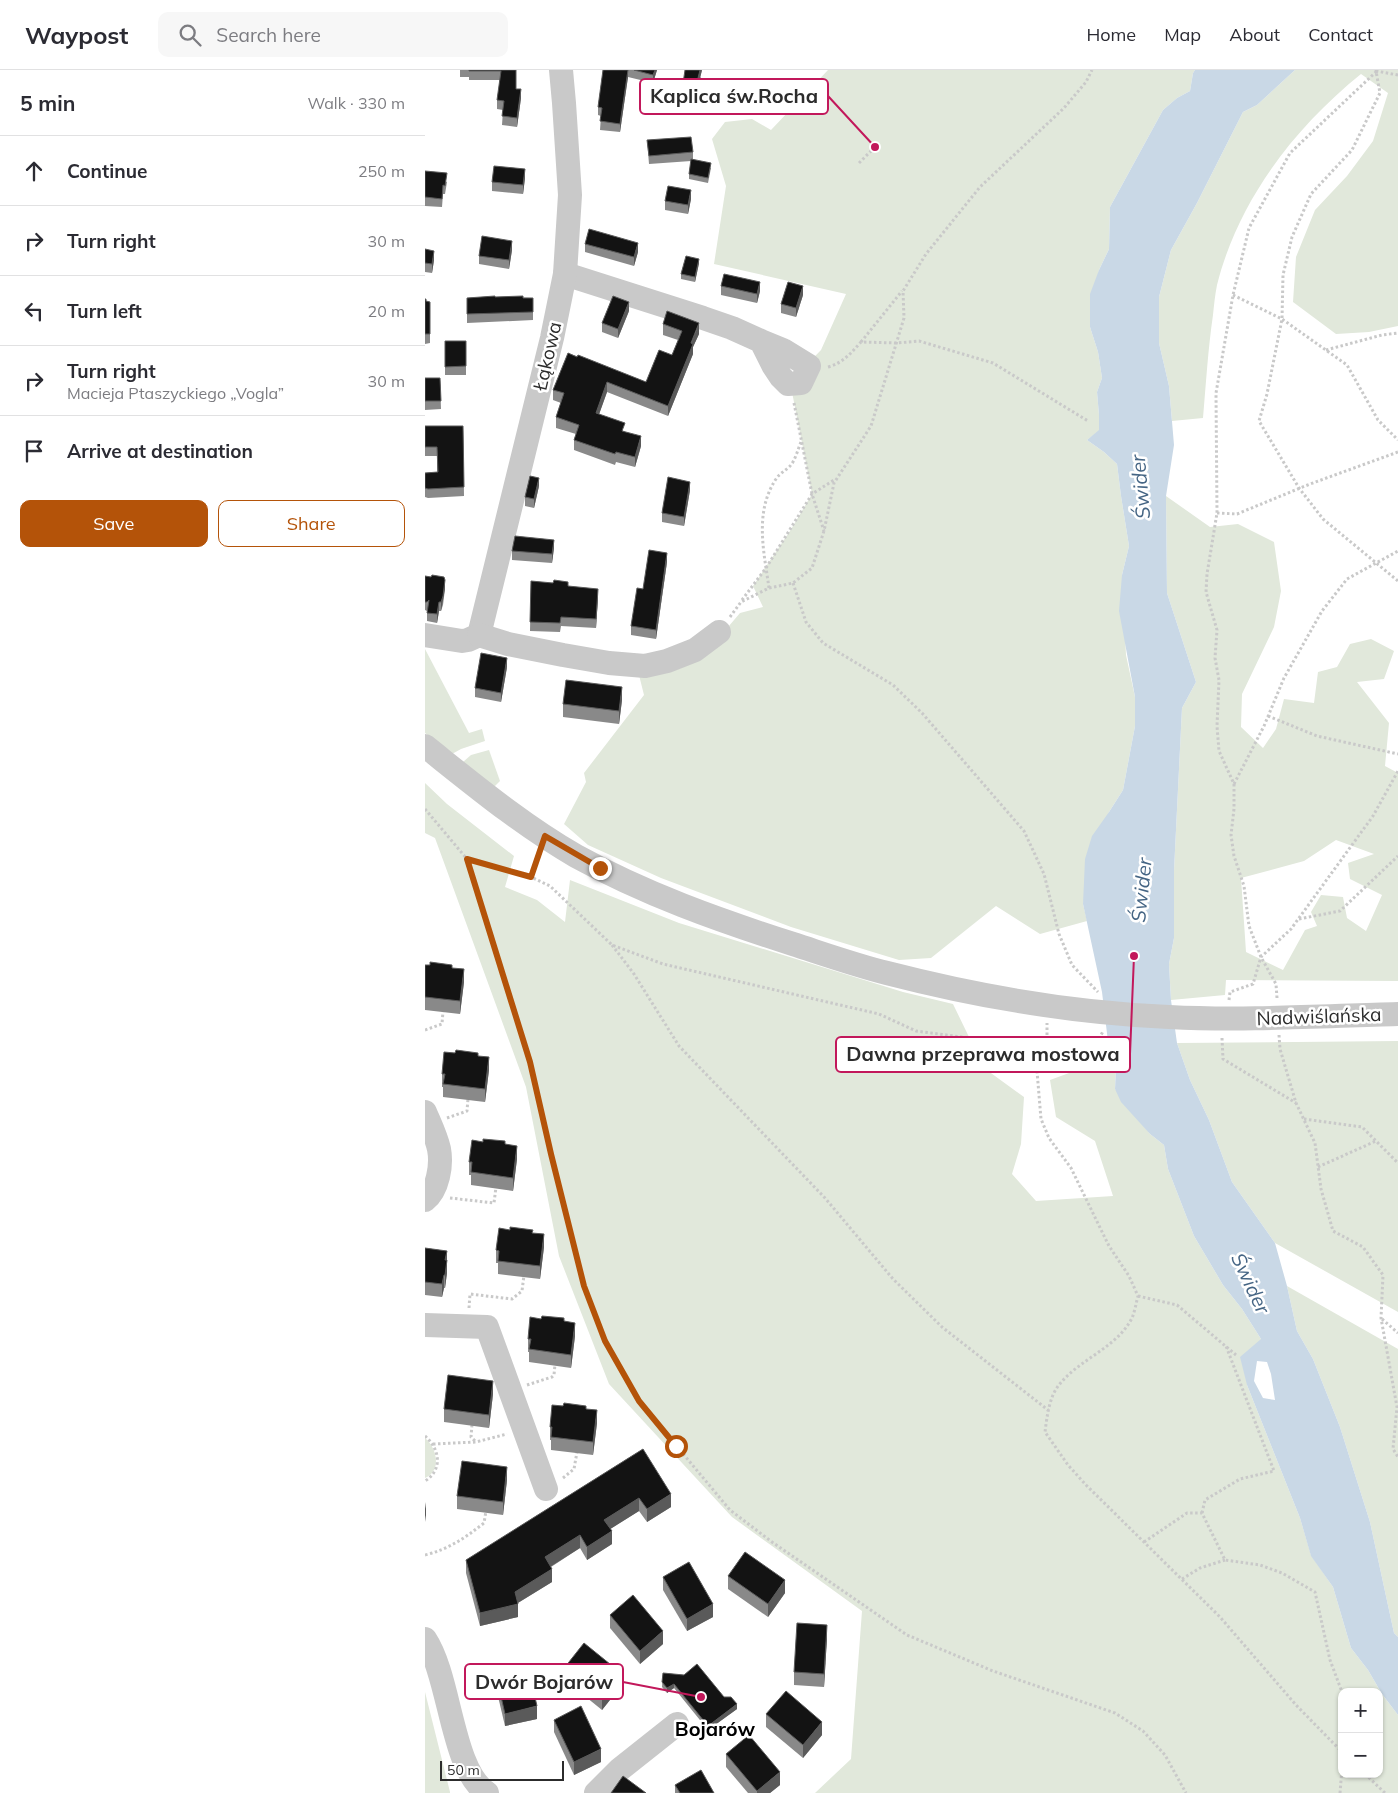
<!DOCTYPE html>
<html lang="en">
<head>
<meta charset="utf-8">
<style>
  :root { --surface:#fff; --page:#f7f7f7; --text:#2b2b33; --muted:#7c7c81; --line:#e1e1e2; --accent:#b45309 }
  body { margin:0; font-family:Mulish,sans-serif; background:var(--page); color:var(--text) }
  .controls { position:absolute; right:15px; bottom:15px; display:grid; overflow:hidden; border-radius:10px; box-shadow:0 1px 4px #0004 }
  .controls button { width:45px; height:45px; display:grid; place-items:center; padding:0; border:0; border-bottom:1px solid var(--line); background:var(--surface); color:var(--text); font:25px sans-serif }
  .scale { position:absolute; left:15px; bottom:12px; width:124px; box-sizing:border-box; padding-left:5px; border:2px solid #2c2c2c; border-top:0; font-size:14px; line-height:18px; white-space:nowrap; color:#2c2c2c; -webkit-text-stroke:4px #fff; paint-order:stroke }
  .stop { position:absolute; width:15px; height:15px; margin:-11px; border:4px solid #b45309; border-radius:50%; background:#fff }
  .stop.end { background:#b45309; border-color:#fff; box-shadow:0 1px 5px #0008 }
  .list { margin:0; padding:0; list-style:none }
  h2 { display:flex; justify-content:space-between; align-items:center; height:65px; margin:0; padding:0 20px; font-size:21px }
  h2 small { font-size:16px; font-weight:400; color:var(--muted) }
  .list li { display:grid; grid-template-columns:32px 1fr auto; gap:15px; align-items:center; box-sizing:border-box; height:70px; padding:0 20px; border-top:1px solid var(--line) }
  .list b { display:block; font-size:19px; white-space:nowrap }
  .list p { margin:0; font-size:16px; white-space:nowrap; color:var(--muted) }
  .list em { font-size:16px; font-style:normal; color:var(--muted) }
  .actions { display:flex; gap:10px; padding:15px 20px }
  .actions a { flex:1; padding:11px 0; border:1px solid var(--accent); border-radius:10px; text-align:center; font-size:18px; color:var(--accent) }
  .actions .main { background:var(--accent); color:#fff }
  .icon { flex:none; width:28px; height:28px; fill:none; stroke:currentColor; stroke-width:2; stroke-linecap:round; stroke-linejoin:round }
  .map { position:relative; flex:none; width:973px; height:1723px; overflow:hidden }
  header { display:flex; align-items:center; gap:30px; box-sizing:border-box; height:70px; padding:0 25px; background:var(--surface); border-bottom:1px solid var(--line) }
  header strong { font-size:24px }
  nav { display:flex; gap:28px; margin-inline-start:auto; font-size:18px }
  .search { width:350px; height:45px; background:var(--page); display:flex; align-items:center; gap:12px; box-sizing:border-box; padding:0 18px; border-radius:10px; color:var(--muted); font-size:19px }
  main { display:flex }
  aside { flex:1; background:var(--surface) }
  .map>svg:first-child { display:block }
  .green { fill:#e1e8db; fill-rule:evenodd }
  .water { fill:#c9d8e6; fill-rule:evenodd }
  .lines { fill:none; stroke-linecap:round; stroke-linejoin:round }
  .path { stroke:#c9c9c9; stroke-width:3; stroke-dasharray:2.5 2.5; stroke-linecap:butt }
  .minor { stroke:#c9c9c9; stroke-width:24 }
  .wall { fill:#898989 }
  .shaded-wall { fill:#5a5a5a }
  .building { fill:#131313; stroke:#5a5a5a }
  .route { stroke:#b45309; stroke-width:6 }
  .labels { text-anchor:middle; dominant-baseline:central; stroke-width:5; stroke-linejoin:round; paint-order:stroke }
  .street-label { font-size:19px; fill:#2c2c2c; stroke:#fff }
  .water-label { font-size:20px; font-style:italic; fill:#456584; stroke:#fff }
  .neighbourhood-label { font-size:20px; font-weight:bold; fill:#000; stroke:#fff }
  .leader { fill:none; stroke:#c2185b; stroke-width:2 }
  .callout-dot { fill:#c2185b; stroke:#fff; stroke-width:2 }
  .callout { fill:#fff; stroke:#c2185b; stroke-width:2 }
  .callout-label { font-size:20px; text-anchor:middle; font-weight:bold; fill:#2c2c2c }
</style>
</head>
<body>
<header>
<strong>Waypost</strong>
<div class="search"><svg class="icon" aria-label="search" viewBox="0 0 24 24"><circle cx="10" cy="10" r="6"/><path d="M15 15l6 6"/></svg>Search here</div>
<nav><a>Home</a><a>Map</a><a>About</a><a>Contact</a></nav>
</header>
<main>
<aside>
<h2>5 min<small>Walk · 330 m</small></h2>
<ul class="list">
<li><svg class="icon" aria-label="ahead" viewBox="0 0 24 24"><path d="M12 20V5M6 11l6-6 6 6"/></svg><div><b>Continue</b></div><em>250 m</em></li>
<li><svg class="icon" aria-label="right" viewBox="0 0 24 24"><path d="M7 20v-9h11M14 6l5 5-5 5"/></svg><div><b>Turn right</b></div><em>30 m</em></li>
<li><svg class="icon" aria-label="left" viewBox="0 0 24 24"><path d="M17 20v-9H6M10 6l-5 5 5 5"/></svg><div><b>Turn left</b></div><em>20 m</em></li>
<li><svg class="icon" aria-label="right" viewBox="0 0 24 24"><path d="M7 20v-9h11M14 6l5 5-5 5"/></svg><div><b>Turn right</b><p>Macieja Ptaszyckiego „Vogla”</p></div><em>30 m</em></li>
<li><svg class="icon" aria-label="arrive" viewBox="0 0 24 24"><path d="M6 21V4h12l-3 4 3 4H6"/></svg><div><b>Arrive at destination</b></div></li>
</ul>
<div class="actions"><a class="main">Save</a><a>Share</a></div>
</aside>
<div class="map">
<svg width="973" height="1723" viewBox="0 0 973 1723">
  <rect width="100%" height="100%" fill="#fff"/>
  <!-- green -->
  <g class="green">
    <polygon points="403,0 770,0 768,3 765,21 752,28 738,40 685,137 684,179 674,200 665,257 673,282 677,308 672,322 674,345 674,361 662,370 679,382 692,394 696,426 704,476 697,505 701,585 710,627 710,656 698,720 684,742 658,834 662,851 615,864 571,836 506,888 474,890 366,857 236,808 163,775 139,754 161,712 159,703 219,625 214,605 256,598 286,577 315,543 338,537 328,516 365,461 387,424 367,322 363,314 396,280 421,224 289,194 301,116 287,69 300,52 327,49 346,60"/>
    <path d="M870,0H973V256L944,262L911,264L868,232L871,187L890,140L922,106L948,71L963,23L936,4C869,58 813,131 792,215C790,225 789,235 788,245C783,279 781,314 778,348L747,351L744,316L734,273V227L746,180L772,133L818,42L832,35Z"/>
    <path d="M741,426L785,457L813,454L849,472L856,521L849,557L817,624L816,657L838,678L851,659L859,629L889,633L893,602L912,597L925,574L946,569L969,581L959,609L932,612L964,653L960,696L973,703V911L801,910L800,925L746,930L744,894L749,868V801L757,638L771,612L742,523ZM911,770L949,784L923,793L925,809L957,825L941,861L922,848L918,827L896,825L886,842L892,856L880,860L858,900L821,882L816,808L879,791Z"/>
    <polygon points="0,579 44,663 57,659 60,671 36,679 27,684 0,663"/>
    <polygon points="64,680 75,711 68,718 38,692 46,685"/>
    <path d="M0,713L22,734L89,786L80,817L112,830L140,852L145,810L254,853L478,922L528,934L559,998L599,1027L596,1074L587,1104L611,1131L688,1126L670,1071L631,1047L625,1010L685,988L691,997L690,1019L725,1064L739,1075L743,1099L769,1166L798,1215L817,1239L836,1269L822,1315L875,1448L886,1485L908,1517L926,1578L943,1600L957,1624L973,1645V1723H390L426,1689L437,1541L307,1447L184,1314L134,1186L101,1017L10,768L0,763ZM917,1622H954V1704H917Z"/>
    <polygon points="973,971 973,1242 850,1173 807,1112 784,1050 765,1010 752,973"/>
    <polygon points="862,1216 973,1279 973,1567 969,1563 945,1452 915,1357 888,1289 872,1261"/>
    <path d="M0,1368C12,1378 17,1401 0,1408Z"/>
    <polygon points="0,1622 25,1722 25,1723 0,1723"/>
  </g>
  <!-- water -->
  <path class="water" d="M770,0H870L832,35L818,42L772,133L746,180L734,227V273L744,316L749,375L741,426L742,523L771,612L757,638L749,801V868L744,894L746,930L752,973L765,1010L784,1050L807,1112L850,1173L862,1216L872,1261L888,1289L915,1357L945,1452L969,1563L973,1567V1645L957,1624L943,1600L926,1578L908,1517L886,1486L875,1448L822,1315L815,1287L836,1269L817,1239L798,1215L769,1166L743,1099L739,1075L725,1064L696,1032L690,1019L691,997L685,988L677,922L658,834L660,789L667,766L684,742L698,720L710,656V627L694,541L697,505L704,476L696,426L692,394L679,382L662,370L674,360V345L672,322L677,308L673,282L665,257V224L674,200L684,179L685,137L738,40L752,28L765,21L768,3ZM832,1291L842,1292L846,1304L850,1330L838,1328L829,1311Z"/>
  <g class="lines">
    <!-- path -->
    <g class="path">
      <polyline points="973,5 951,1 955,23 927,80 886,124 867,167 858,205 857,249 842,324 834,351 874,418 898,449 973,511"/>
      <polyline points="434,93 447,80"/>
      <polyline points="808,225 857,249 922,295 953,350 973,370"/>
      <polyline points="436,272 477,221"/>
      <polyline points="901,280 957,265 973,263"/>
      <path d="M403,297C418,293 426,283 436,272L472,273L494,271L568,293L663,351"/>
      <polyline points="369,333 387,424 399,461"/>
      <polyline points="792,443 812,444 885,414 973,382"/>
      <polyline points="368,513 381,552 398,573 468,615 497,643 599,761 619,804 634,864 647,895 673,922"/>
      <path d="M344,518C339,482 329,442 351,409C354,404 360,401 365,396C370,391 373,379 376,372"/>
      <polyline points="317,530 341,498 387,424 409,410"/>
      <polyline points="305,547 316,532 344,518 368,513 387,498 399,461 409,413 446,356 479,248 478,221 501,184 555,117 639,38 661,12 667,0"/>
      <polyline points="843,646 892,666 973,684"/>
      <polyline points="809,714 839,656 859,608 897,541 922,509 973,481"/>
      <polyline points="0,739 42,789 105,991 126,1084 159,1216 180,1271 214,1331 305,1440 347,1472 482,1565 568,1601 690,1643 718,1661 740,1685 761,1723"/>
      <polyline points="113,786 106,807 125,816 187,875 238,894 454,944 491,961 544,968 612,1001"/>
      <polyline points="42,789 106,807"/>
      <polyline points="874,849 915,841 973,786"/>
      <polyline points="187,875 209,904 254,976 400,1128 468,1209 517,1257 623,1340"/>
      <polyline points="852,928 851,914 836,887 824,856 819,816 809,786 806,765 809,739 809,714 794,681 792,656 794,610 790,588 792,560 781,522 782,504 792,443 791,323 808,225 824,158 865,83 953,0"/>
      <polyline points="804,930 805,922 828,914 836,887 866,859 948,746 973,701"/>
      <polyline points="0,960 17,954 18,941"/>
      <polyline points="854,965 855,979 871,1033 890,1073 896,1119 908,1161 938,1177 958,1205 956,1248 972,1337 968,1379 973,1387"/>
      <polyline points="797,968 798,989 871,1033"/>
      <polyline points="622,995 622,953"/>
      <path d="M612,1001L616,1049L624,1068L646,1098L684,1176L704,1206L713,1226C711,1233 710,1241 707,1248C692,1278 654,1289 634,1315C624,1327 622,1347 620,1362L643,1395L661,1415L795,1547L871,1635L917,1682"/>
      <path d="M612,1001C632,989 669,984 678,961"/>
      <polyline points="22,1048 42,1041 43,1029"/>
      <polyline points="879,1049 937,1057 973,1093"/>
      <polyline points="893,1097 951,1071"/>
      <polyline points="25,1128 69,1133 71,1117"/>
      <polyline points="713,1226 752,1235 811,1285"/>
      <polyline points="44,1238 45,1224 87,1229 97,1221 99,1205"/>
      <polyline points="957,1249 973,1263"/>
      <polyline points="102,1315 127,1307 129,1305 130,1294"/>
      <polyline points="47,1355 46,1367 51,1372"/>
      <path d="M0,1366C15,1379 18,1400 0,1411"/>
      <polyline points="8,1374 51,1372 82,1364"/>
      <polyline points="138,1408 149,1399 152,1382"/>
      <polyline points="777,1443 780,1430 815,1409 849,1401 801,1276"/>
      <polyline points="719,1472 762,1443 777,1443 800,1490 835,1495 857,1503 890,1522 905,1590 917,1622"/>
      <path d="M0,1485C24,1479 40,1468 59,1453L61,1441"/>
      <polyline points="757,1509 775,1498 800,1490"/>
      <polyline points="940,1704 960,1723"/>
      <polyline points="915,1723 917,1698"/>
    </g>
    <!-- minor -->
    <g class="minor">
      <polyline points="140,204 278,248 307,258 336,271 348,295 356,307 363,314 376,313 384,296 358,280 336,271"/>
      <polyline points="0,565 37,571 43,570 54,565 127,268 140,204 145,125 139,33 136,0"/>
      <polyline points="54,565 83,574 138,585 184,593 220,596 242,591 270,580 294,562"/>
      <path d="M0,676C49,715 97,755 151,786C220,824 293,850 368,874C399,884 430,895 462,903C555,927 649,943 744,947C820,951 897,946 973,944"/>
      <path d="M0,1042C5,1054 11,1066 14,1079C17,1095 13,1120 0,1130"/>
      <polyline points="0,1255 62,1257 121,1419"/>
      <path d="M0,1569C26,1608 26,1699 62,1723"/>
      <polyline points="171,1723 194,1700 252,1654"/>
    </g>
  </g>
  <!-- wall -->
  <g class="wall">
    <polygon points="35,0 91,0 91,19 96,28 92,57 77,55 78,40 72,39 72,30 75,10 44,10 44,7 35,7"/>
    <polygon points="176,0 232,0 228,13 203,7 195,62 175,60 176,46 173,45 173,37 178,0"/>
    <polygon points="277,0 275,8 276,17 274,31 257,28 257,20"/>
    <polygon points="222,70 268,82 268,90 286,98 283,113 264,109 264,104 266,91 224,94"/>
    <polygon points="0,101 22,112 20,124 18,124 17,137 0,136"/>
    <polygon points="100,108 98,124 67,121 67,112"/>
    <polygon points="266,129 263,144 240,140 240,131"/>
    <polygon points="160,174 213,182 209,196 160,182"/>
    <polygon points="0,179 9,190 7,203 0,202"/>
    <polygon points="87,180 84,199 54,194 54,186"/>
    <polygon points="274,193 270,212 256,209 256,204"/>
    <polygon points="296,216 335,221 332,233 296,225"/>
    <polygon points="378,225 371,247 356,243 356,234"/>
    <polygon points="70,227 108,228 108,250 42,253 42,228"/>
    <polygon points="0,229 1,231 5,232 5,273 0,274"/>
    <polygon points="204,241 193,268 177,262 177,253"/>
    <polygon points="238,254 274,264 268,277 268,284 243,346 182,322 174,344 200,362 216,376 210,397 191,392 190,395 149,380 149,370 151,364 131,358 131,347 136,333 128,330 128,320 143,283 221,312 247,285 253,270 238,265"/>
    <rect x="20" y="271" width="21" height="34"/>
    <polygon points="0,308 15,308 16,339 0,340"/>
    <polygon points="0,356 38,356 39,426 3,428 0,427 0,403 12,402 12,386 0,386"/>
    <polygon points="114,416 109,438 100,436 100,427"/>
    <polygon points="265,420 259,456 237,452 237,443"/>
    <polygon points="129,478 127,493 87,490 87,481"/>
    <polygon points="242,492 231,569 206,565 206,556"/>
    <polygon points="0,506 20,519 18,535 16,541 14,541 12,553 2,551 2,541 0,540"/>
    <polygon points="106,511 143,516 173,527 171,558 136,556 135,562 105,561"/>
    <polygon points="82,597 76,632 50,627 50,618"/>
    <polygon points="197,630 194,654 138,647 138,634"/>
    <polygon points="0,895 27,898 39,912 35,944 0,940"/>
    <polygon points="53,986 64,1000 60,1032 18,1027 18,1017 17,1017 17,1004"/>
    <polygon points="80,1075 92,1089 88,1121 46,1115 46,1105 44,1105 44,1092"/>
    <polygon points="108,1163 119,1177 115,1209 73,1204 73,1193 71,1193 71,1180"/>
    <polygon points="0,1178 22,1181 22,1203 20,1218 19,1218 17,1227 0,1225"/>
    <polygon points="139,1251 150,1266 146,1298 104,1292 104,1282 103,1282 103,1269"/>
    <polygon points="68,1324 64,1358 19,1352 19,1339"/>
    <polygon points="161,1339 172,1353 168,1385 126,1380 126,1370 125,1370 125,1357"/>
    <polygon points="218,1379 246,1437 222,1452 214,1441 185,1459 187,1474 162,1490 155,1478 126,1497 127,1512 93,1533 93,1547 55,1556 41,1503 41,1490"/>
    <polygon points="82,1410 78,1445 32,1439 32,1426"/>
    <polygon points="303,1506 360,1523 343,1547 303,1519"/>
    <polygon points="238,1507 288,1547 262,1561 238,1520"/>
    <polygon points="185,1545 238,1574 215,1594 185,1558"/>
    <polygon points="402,1568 399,1617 369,1615 369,1602"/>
    <polygon points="140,1597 196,1616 177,1640 140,1610"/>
    <polygon points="238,1603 259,1605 299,1627 312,1639 283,1660 249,1618 242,1623 237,1617"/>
    <polygon points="71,1605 112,1649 80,1656 71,1618"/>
    <polygon points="341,1644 397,1665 378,1688 341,1657"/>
    <polygon points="129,1650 176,1692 149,1705 129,1662"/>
    <polygon points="301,1684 355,1715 345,1723 323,1723 301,1697"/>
    <polygon points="250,1715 289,1723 250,1723"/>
  </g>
  <!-- shaded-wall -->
  <g class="shaded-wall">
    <polygon points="203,0 203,7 195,62 195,54"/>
    <polygon points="230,0 232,0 228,13 228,5"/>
    <polygon points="275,0 277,0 273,16 273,8"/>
    <polygon points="276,8 276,17 274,31 274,22"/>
    <polygon points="96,19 96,28 92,57 92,48"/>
    <polygon points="100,99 100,108 98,124 98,115"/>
    <polygon points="266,120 266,129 263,144 263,135"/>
    <polygon points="87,171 87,180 84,199 84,190"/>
    <polygon points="213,173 213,182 209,196 209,187"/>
    <polygon points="9,181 9,190 7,203 7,194"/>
    <polygon points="274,189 274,193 270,212 270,207"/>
    <polygon points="335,212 335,221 332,233 332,224"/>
    <polygon points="378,216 378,225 371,247 371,238"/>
    <polygon points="204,232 204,241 193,268 193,259"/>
    <polygon points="274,253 274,264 268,277 268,284 243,346 243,336"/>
    <polygon points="182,312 182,322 171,353 171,343"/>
    <polygon points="216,366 216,376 210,397 210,387"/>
    <polygon points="114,408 114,416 109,438 109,429"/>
    <polygon points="265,412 265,420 259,456 259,447"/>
    <polygon points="129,470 129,478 127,493 127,484"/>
    <polygon points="242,483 242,492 231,569 231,560"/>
    <polygon points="20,510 20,519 16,541 16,532"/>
    <polygon points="173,519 173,527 171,558 171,549"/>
    <polygon points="14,532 14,541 12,553 12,544"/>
    <polygon points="82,588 82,597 76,632 76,623"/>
    <polygon points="197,617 197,630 194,654 194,641"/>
    <polygon points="39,899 39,912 35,944 35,931"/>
    <polygon points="64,987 64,1000 60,1032 60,1019"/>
    <polygon points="92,1076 92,1089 88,1121 88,1108"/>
    <polygon points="119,1164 119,1177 115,1209 115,1196"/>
    <polygon points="22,1181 22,1203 20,1218 20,1190"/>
    <polygon points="19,1205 19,1218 17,1227 17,1214"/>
    <polygon points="150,1253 150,1266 146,1298 146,1285"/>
    <polygon points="68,1311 68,1324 64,1358 64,1345"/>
    <polygon points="172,1340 172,1353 168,1385 168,1372"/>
    <polygon points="82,1397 82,1410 78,1445 78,1432"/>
    <polygon points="246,1424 246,1437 222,1452 222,1439"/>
    <polygon points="214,1428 214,1441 179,1463 179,1450"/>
    <polygon points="1,1432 1,1445 0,1452 0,1439"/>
    <polygon points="187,1461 187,1474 162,1490 162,1477"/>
    <polygon points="155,1465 155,1478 120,1500 120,1487"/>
    <polygon points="127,1499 127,1512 91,1534 93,1534 93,1547 55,1556 55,1543"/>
    <polygon points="360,1510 360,1523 343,1547 343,1534"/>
    <polygon points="288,1534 288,1547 262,1561 262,1549"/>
    <polygon points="402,1555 402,1568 399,1617 399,1604"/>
    <polygon points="238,1561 238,1574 215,1594 215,1581"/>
    <polygon points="196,1603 196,1616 177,1640 177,1627"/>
    <polygon points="249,1614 249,1618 242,1623 242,1618"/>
    <polygon points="312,1634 312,1639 283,1660 283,1656"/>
    <polygon points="112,1636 112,1649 80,1656 80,1644"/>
    <polygon points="397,1652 397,1665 378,1688 378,1675"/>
    <polygon points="176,1679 176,1692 149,1705 149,1692"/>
    <polygon points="355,1702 355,1715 345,1723 332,1723 332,1721"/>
  </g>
  <!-- building -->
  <g class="building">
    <polygon points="44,0 91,0 91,19 96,19 92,48 77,46 79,31 72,30 76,1 44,1"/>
    <polygon points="178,0 203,0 195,54 175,51 177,38 173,37"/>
    <polygon points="209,0 230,0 228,5"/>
    <polygon points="260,0 275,0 273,8 276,8 274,22 257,20"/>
    <polygon points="266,67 268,82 224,86 222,70"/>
    <polygon points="266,89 286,93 283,108 264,104"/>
    <polygon points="69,96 100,99 98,115 67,112"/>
    <polygon points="0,101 22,103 20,116 18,115 17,129 0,127"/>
    <polygon points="243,116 266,120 263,135 240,131"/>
    <polygon points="164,159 213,173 209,187 160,174"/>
    <polygon points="57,166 87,171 84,190 54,186"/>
    <polygon points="0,179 9,181 7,194 0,193"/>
    <polygon points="261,186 274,189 270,207 256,204"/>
    <polygon points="299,204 335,212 332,224 296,216"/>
    <polygon points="363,212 378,216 371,238 356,234"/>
    <polygon points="70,226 70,227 98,226 98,228 108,228 108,242 42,244 42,228"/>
    <polygon points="188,226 204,232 193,259 177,253"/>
    <polygon points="0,229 1,229 1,231 5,232 5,264 0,264"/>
    <polygon points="242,241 274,253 266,273 268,274 243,336 182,312 171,343 200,353 197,361 216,366 210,387 191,382 190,384 149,370 154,355 131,347 139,323 128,320 143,283 152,287 153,285 221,312 234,280 247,285 257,261 238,254"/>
    <polygon points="20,271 41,271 41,296 20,297"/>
    <polygon points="0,308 15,308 16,331 0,331"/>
    <polygon points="0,356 38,356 39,417 3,419 0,418 0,403 13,402 12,377 0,377"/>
    <polygon points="105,406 114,408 109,429 100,427"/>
    <polygon points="243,407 265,412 259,447 237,443"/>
    <polygon points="90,466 129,470 127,484 87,481"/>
    <polygon points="224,480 242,483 231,560 206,556 212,518 218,519"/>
    <polygon points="7,505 19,507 20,510 18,526 16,532 14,532 12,544 2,543 4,530 2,532 0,532 0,506 6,507"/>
    <polygon points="129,510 143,512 143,516 173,519 171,549 136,547 135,553 105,552 106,511 128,513"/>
    <polygon points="56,583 82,588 76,623 50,618"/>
    <polygon points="141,610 197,617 194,641 138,634"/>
    <polygon points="5,892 27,895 27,898 39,899 35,931 0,927 0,895 5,895"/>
    <polygon points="31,980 53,983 53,986 64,987 60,1019 18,1014 20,1004 17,1004 19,982 30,983"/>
    <polygon points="58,1069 80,1071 80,1074 92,1076 88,1108 46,1102 47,1092 44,1092 47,1070 58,1072"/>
    <polygon points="85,1157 108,1160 107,1163 119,1164 115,1196 73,1191 74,1181 71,1180 74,1158 85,1160"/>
    <polygon points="0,1178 22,1181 20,1190 22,1190 20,1205 19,1205 17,1214 0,1212"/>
    <polygon points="117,1246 139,1248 139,1251 150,1253 146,1285 104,1279 106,1269 103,1269 105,1247 116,1249"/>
    <polygon points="23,1305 68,1311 64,1345 19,1339"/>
    <polygon points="139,1333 161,1336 161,1339 172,1340 168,1372 126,1367 127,1357 125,1357 127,1335 138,1336"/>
    <polygon points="218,1379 246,1424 222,1439 214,1428 179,1450 187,1461 162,1477 155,1465 120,1487 127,1499 90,1522 93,1534 55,1543 41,1490"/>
    <polygon points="37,1391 82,1397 78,1432 32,1426"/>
    <polygon points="320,1482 360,1510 343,1534 303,1506"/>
    <polygon points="264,1492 288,1534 262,1549 238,1507"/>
    <polygon points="208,1525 238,1561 215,1581 185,1545"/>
    <polygon points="372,1553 402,1555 399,1604 369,1602"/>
    <polygon points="159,1573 196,1603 177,1627 140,1597"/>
    <polygon points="272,1594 299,1627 306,1627 312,1634 283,1656 249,1614 242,1618 237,1612 238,1603 259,1605"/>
    <polygon points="103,1597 112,1636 80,1644 71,1605"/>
    <polygon points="361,1621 397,1652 378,1675 341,1644"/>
    <polygon points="156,1636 176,1679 149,1692 129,1650"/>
    <polygon points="324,1665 355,1702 332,1721 301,1684"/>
    <polygon points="276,1700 289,1723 255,1723 250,1715"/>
    <polygon points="198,1706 221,1723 186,1723"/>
  </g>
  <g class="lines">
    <!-- route -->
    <polyline class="route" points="175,798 120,766 106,807 42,789 105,992 126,1084 159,1216 180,1271 214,1331 251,1376"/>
  </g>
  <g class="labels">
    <!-- street labels -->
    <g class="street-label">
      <text transform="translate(122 286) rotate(-77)">Łąkowa</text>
      <text transform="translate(894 946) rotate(-2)">Nadwiślańska</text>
    </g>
    <!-- water labels -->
    <g class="water-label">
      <text transform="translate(715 417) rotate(-95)">Świder</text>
      <text transform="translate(716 820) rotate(-84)">Świder</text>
      <text transform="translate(826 1213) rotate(65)">Świder</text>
    </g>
    <!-- neighbourhood labels -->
    <g class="neighbourhood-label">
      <text x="290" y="1658">Bojarów</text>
    </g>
  </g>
  <!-- callouts -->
  <path class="leader" d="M450 77L403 26M709 886L705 984M276 1627L198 1612"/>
  <g class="callout-dot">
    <circle cx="450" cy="77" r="5"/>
    <circle cx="709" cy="886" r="5"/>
    <circle cx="276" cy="1627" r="5"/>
  </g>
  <g class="callout">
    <rect x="215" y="9" width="188" height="35" rx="5"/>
    <rect x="411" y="967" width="294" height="35" rx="5"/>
    <rect x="40" y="1594" width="158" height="35" rx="5"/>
  </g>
  <g class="callout-label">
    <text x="309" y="33">Kaplica św.Rocha</text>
    <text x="558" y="991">Dawna przeprawa mostowa</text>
    <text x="119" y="1619">Dwór Bojarów</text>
  </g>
</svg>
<div class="controls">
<button>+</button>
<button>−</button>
</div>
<div class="scale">50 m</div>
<div class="stop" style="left:251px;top:1376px"></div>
<div class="stop end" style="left:175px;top:798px"></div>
</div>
</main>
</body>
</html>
